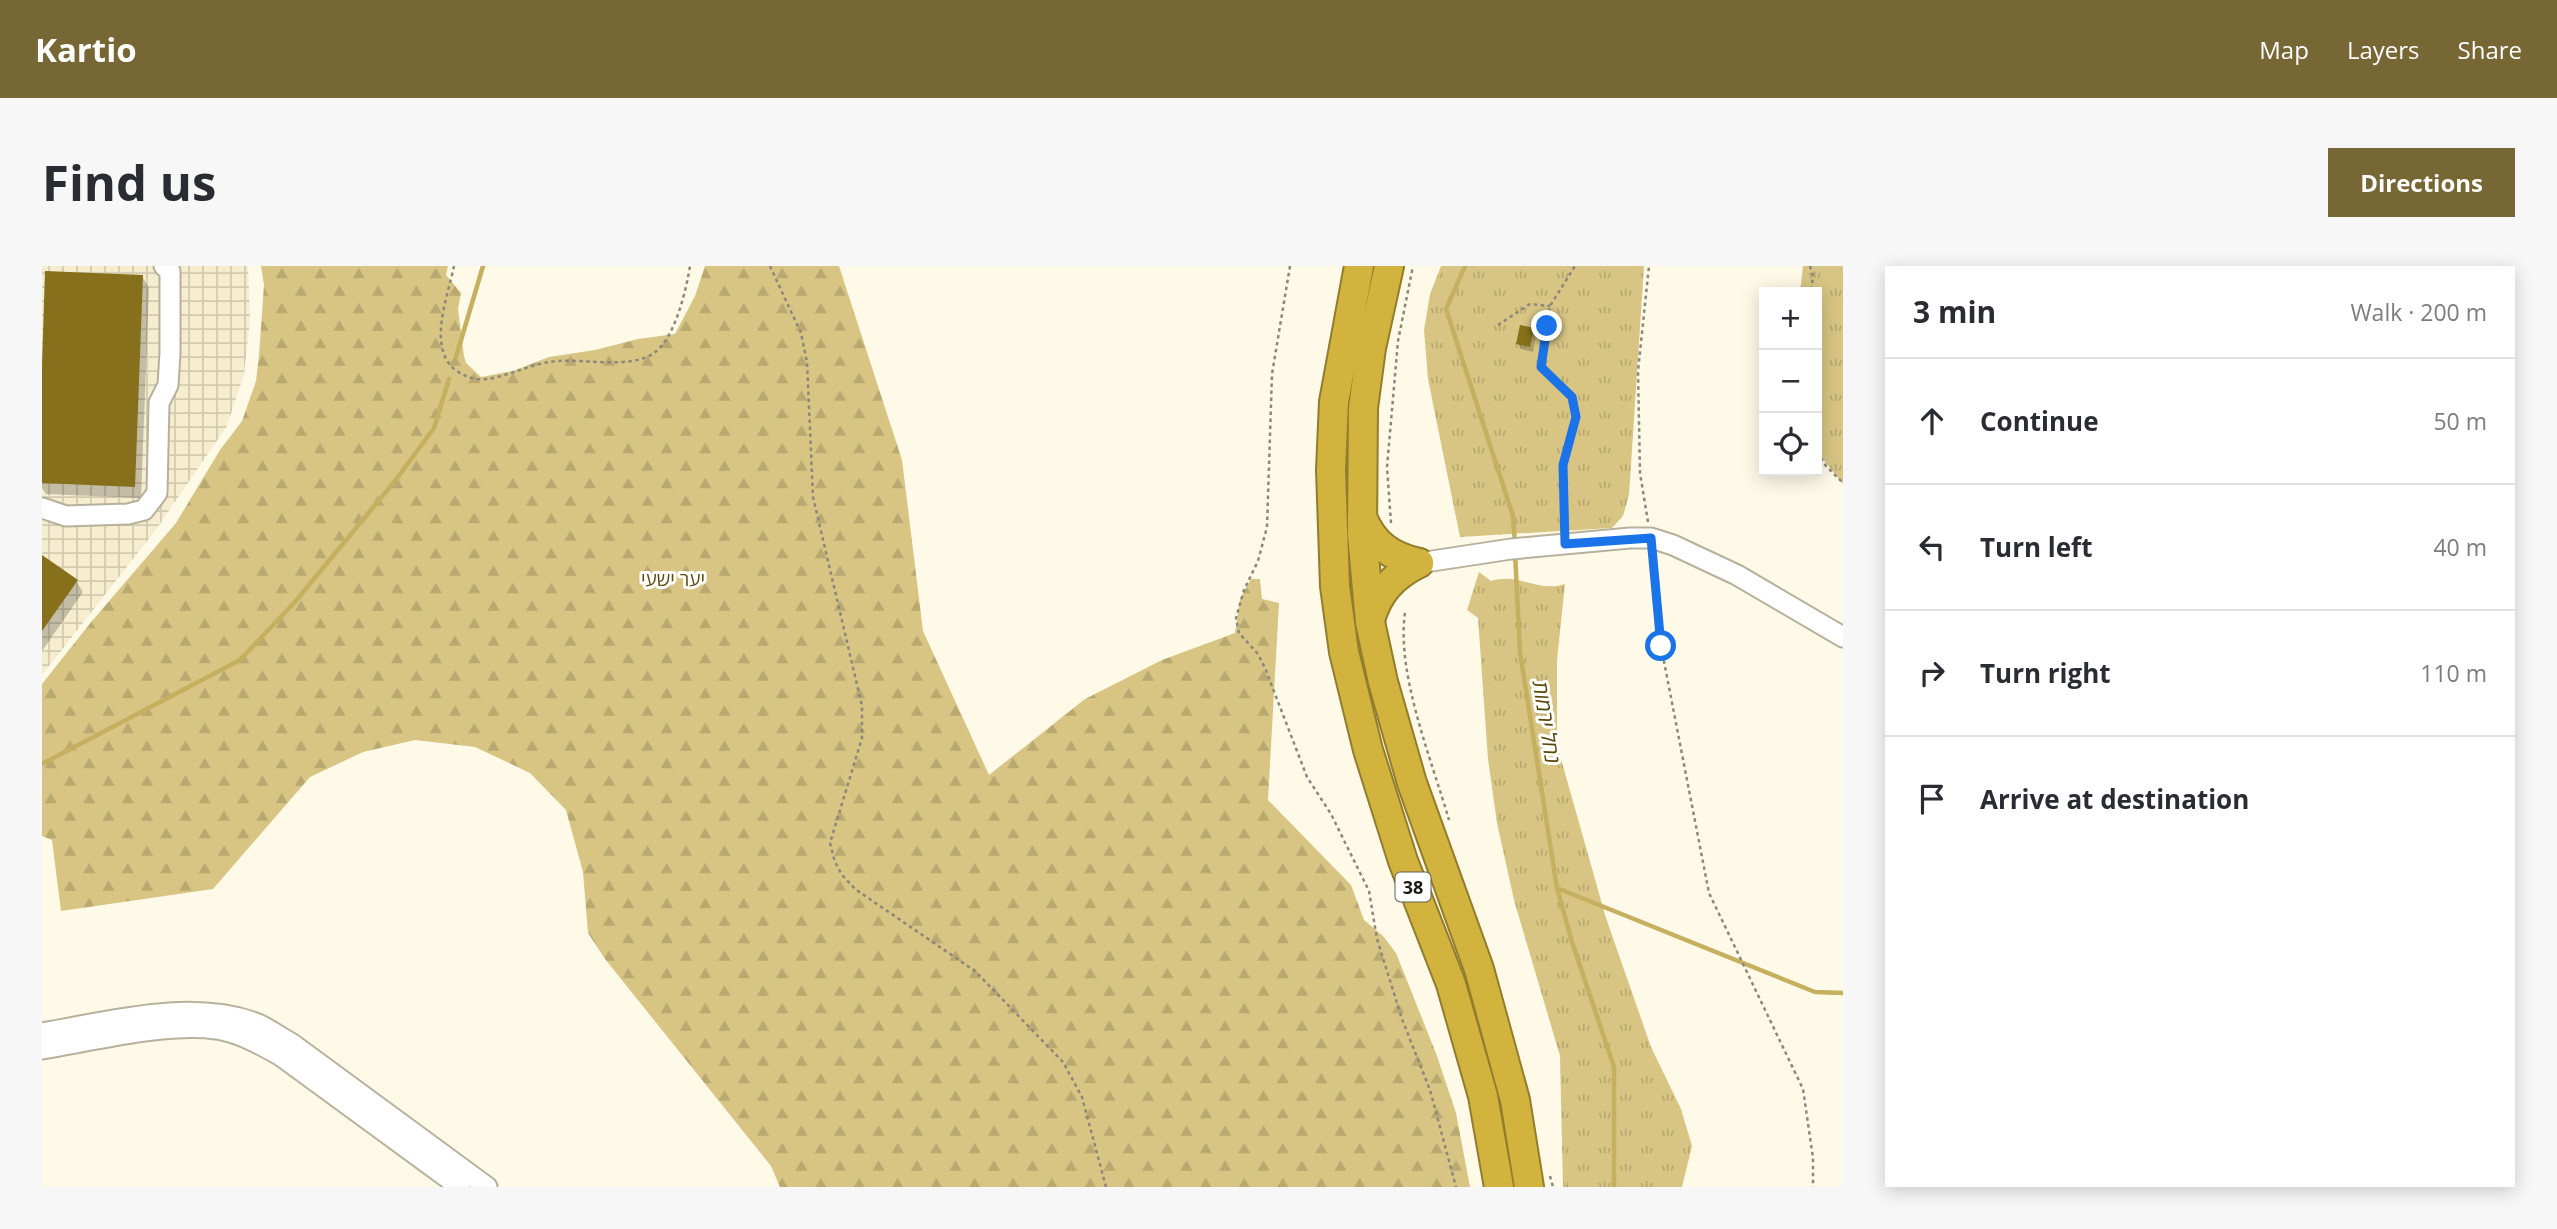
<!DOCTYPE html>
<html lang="en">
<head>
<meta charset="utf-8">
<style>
  :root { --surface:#fff; --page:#f7f7f7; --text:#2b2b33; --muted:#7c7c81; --line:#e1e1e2; --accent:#766735 }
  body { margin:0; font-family:"Open Sans","Noto Sans Hebrew",sans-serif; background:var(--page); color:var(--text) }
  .controls { position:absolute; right:21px; top:21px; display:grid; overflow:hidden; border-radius:0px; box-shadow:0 4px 18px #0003 }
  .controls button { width:63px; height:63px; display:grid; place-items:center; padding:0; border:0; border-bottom:2px solid var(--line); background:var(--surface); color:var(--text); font:35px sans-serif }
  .stop { position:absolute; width:21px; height:21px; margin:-16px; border:5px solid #1a73e8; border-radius:50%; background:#fff }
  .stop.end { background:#1a73e8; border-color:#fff; box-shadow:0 2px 7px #0008 }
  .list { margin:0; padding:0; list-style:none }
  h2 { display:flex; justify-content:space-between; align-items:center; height:91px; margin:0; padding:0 28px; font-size:30px }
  h2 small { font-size:23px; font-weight:400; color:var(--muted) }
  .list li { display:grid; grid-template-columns:46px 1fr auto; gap:21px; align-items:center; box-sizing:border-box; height:126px; padding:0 28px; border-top:2px solid var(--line) }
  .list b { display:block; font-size:26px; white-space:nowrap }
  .list em { font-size:23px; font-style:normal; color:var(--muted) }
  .icon { flex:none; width:38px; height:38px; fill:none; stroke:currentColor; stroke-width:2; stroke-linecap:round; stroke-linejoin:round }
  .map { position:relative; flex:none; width:1801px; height:921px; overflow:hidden; border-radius:0px }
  header { display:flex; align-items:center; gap:42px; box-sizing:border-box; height:98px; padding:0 35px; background:var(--accent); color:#fff }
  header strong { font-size:33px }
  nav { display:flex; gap:38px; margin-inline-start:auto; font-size:24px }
  .intro { display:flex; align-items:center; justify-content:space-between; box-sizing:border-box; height:168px; padding:0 42px }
  h1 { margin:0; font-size:49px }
  .button { padding:18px 32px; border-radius:0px; background:var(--accent); color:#fff; font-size:24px; font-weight:700 }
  main { display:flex; gap:42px; padding:0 42px }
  aside { flex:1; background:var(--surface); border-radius:0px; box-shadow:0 4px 18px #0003 }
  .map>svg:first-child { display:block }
  .industrial { fill:url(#industrial-grid) }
  .grass { fill:url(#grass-tufts) }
  .forest { fill:url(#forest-firs) }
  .shadow { fill:#0003 }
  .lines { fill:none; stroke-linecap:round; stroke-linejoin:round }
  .stream { stroke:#c6af5f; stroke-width:4.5 }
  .building { fill:#86701b }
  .minor-casing { stroke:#b7b19c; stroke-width:23 }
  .highway-casing { stroke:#927d2e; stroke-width:32 }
  .path { stroke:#8b877b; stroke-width:2.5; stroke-dasharray:3.5 3.5; stroke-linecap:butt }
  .minor { stroke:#fff; stroke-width:19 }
  .highway { stroke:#d2b33d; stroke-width:28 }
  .route { stroke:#1a73e8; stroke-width:9 }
  .labels { text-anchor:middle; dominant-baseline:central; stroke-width:6; stroke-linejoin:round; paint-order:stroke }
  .shield { fill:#fff; stroke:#605e58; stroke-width:2 }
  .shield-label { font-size:18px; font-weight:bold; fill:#1c1911 }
  .park-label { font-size:19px; fill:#5c4c0d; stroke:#fff }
  .water-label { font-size:21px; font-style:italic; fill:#574705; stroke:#fff }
</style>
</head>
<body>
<header>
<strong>Kartio</strong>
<nav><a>Map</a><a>Layers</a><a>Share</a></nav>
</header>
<div class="intro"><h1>Find us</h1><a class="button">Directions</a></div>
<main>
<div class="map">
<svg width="1801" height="921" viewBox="0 0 1801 921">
  <defs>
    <pattern id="industrial-grid" width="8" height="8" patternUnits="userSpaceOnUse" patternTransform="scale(1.75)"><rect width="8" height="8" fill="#f6edcf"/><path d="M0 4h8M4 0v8" fill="none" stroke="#d2cbb1"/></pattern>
    <pattern id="grass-tufts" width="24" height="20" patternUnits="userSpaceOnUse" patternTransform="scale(1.75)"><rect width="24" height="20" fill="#d8c584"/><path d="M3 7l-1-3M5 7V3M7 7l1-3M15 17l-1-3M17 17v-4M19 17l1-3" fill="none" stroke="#b9a971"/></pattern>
    <pattern id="forest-firs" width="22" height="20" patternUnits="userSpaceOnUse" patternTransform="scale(1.75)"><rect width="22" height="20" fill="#d8c584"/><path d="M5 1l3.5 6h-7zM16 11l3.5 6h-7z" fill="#b9a971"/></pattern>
  </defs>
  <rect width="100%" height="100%" fill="#fffae8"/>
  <!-- industrial -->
  <polygon class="industrial" points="0,0 206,0 208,54 202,108 185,160 113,265 0,409"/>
  <!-- grass -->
  <g class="grass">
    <polygon points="1399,0 1602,0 1587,229 1581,250 1570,262 1418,271 1386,113 1382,64 1388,28"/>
    <polygon points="1761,0 1801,0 1801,218 1775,186 1775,26 1758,26"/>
    <path d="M1437,306L1449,315C1477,306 1496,327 1523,318L1515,394V479L1564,652L1609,781L1639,843L1650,880L1640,921H1521L1518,790L1472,634L1455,557L1446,493L1436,352L1425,344Z"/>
  </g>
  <!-- forest -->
  <polygon class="forest" points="219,0 406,0 404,9 419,27 416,43 422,90 424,97 439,111 471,105 507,91 553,84 596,73 633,68 653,30 663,0 797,0 860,194 881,365 947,509 1043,433 1120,394 1193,367 1198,333 1209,313 1218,313 1220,333 1237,337 1226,534 1309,619 1322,654 1341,670 1354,687 1395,790 1414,847 1428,921 738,921 729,900 563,693 546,667 541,606 524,544 488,507 433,481 373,474 321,486 268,511 171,623 19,645 10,574 0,570 0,418 50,355 134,257 178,184 200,155 214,115 217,89 222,19"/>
  <!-- shadow -->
  <g class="shadow">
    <polygon points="100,10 107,22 99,232 4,228 0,222 0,144"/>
    <polygon points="1491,64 1494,69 1491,86 1479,83 1476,78"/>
    <polygon points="0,291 34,315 41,326 0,385"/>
  </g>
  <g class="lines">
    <!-- stream -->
    <g class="stream">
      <polyline points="1423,0 1404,43 1471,250 1473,278"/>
      <polyline points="414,91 441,0"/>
      <polyline points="1473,286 1478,386 1515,622 1530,676 1572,801 1572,921"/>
      <polyline points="0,498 198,394 252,337 353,215 392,162 407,113"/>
      <polyline points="1515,622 1773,726 1801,727"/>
    </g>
  </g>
  <!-- building -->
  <g class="building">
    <polygon points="3,5 101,9 93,221 0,217 0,98"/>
    <polygon points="1478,59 1492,62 1488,81 1474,78"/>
    <polygon points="0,289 36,314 0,365"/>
  </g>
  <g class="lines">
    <defs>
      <g id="minor">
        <polyline points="0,242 24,250 86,248 102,244 115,227 117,137 126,119 128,87 128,5 122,0"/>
        <polyline points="1377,297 1469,283 1588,272 1609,272 1631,279 1695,309 1801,371"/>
        <path d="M0,767C66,756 151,732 216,758C227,763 238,771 249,777L445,921"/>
        <path d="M0,783C50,775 125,756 174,763C198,767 218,778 239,790L418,921"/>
      </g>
      <g id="highway">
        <polyline points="1317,0 1292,136 1289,204 1293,320 1302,386 1326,484 1361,595 1409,718 1441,830 1457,921"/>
        <polyline points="1347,0 1329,82 1321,142 1320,268 1328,356 1341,416 1370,517 1437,703 1473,834 1487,921"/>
        <path d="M1320,251C1331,278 1349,291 1377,297"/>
        <path d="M1328,354C1336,326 1351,310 1377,297"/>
      </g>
    </defs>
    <!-- minor casing -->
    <use href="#minor" class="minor-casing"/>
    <!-- highway casing -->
    <use href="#highway" class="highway-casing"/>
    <!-- path -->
    <g class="path">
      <path d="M412,0C406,30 384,84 415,105C428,114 440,115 455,111C476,106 495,96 517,95C543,93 590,103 612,87C633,72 644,25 648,0"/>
      <polyline points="728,0 759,67 765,96 771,231 820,440 820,472 788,577 793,596 800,609 813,623 933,705 1021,796 1040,831 1064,921"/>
      <polyline points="1248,0 1230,108 1225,261 1216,295 1202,324 1194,352 1197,367 1216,388 1223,402 1265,511 1289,548 1327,625 1335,673 1360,753 1388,824 1414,921"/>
      <polyline points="1768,0 1771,10 1769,26"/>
      <polyline points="1456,59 1488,38 1508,40"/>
      <polyline points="1775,186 1784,200 1801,217"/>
      <polyline points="1606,256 1598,207 1596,105 1607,0"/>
      <polyline points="1349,257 1345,201 1356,75 1371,0"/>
      <polyline points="1523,261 1521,199 1534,151 1530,131 1499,101 1508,40 1533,0"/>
      <polyline points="1610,290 1619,380 1667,627 1761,823 1771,892 1771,921"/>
      <path d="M1363,347C1354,407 1390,495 1407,554"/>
      <polyline points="1508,910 1511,921"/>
    </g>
    <!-- minor -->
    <use href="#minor" class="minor"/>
    <!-- highway -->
    <use href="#highway" class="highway"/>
  </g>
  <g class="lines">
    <!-- route -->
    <polyline class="route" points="1505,60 1499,101 1530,131 1534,151 1521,199 1523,278 1609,272 1619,380"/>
  </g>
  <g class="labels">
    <!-- shield labels -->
    <rect class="shield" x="1353.5" y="606.5" width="35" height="29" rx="5"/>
    <g class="shield-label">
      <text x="1371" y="621">38</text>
    </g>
    <!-- park labels -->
    <g class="park-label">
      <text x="631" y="313">יער ישעי</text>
    </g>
    <!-- water labels -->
    <g class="water-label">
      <text transform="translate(1505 456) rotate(81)">נחל ירמות</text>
    </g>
  </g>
</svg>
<div class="controls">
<button>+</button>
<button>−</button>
<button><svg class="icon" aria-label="locate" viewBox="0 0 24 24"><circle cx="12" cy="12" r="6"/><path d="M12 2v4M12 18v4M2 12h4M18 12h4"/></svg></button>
</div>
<div class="stop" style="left:1619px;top:380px"></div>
<div class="stop end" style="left:1505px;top:60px"></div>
</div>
<aside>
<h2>3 min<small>Walk · 200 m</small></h2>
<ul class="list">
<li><svg class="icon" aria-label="ahead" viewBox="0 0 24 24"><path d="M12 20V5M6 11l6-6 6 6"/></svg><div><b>Continue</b></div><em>50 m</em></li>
<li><svg class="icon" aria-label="left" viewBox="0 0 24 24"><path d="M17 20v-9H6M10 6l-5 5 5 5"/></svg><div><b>Turn left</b></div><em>40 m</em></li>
<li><svg class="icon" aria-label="right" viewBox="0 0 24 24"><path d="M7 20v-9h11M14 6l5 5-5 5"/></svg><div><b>Turn right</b></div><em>110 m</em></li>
<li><svg class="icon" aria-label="arrive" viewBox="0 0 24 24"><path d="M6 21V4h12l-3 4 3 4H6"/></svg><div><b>Arrive at destination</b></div></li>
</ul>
</aside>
</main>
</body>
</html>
